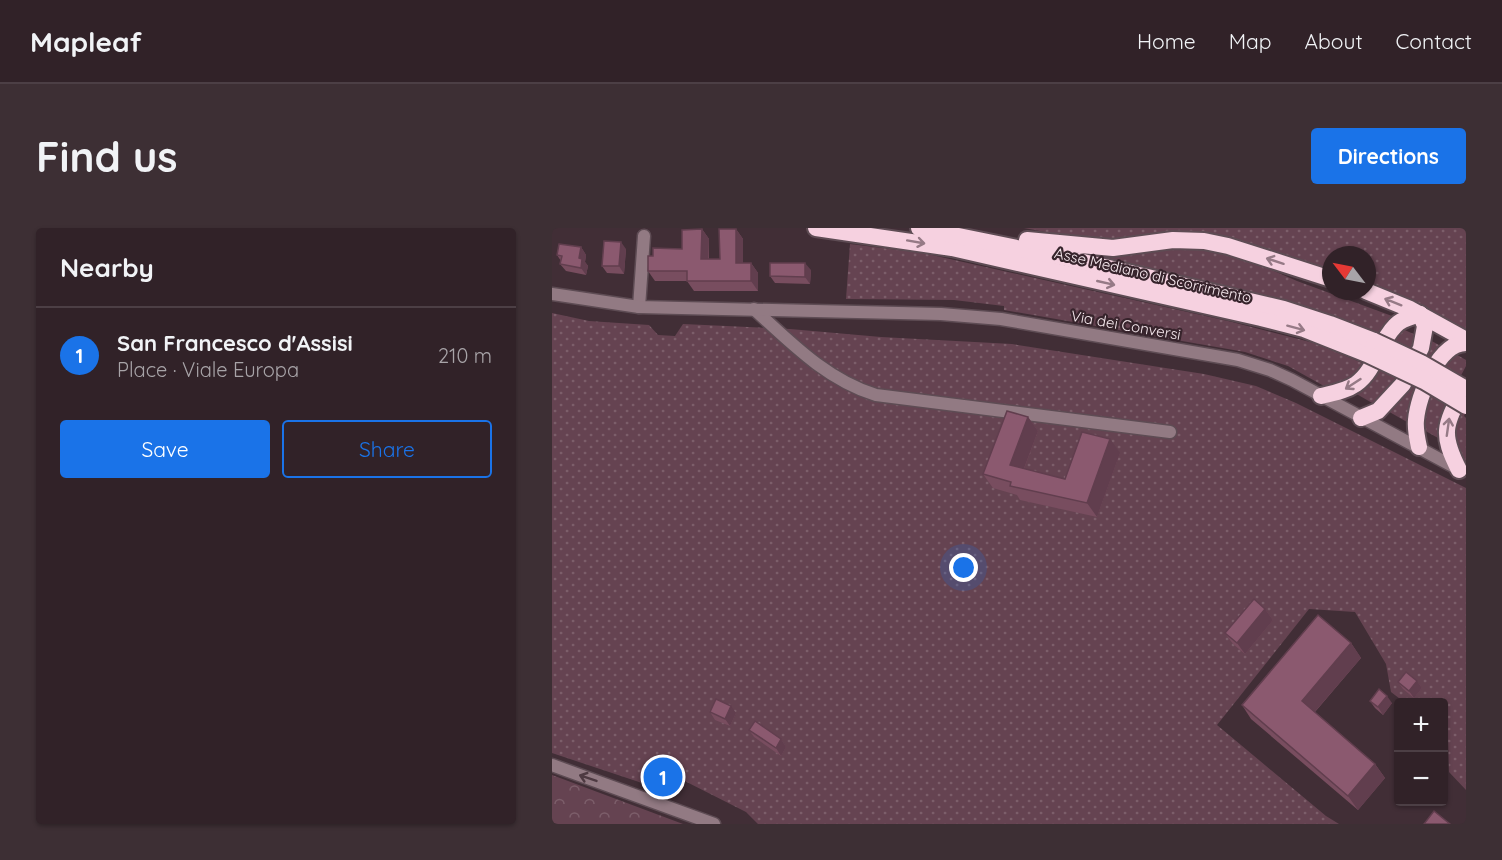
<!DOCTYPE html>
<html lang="en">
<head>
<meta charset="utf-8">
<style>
  :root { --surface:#312228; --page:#3d2f34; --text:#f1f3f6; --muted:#a8a4a8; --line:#4c3f45; --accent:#1a73e8 }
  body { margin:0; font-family:Quicksand,sans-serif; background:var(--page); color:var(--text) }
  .controls { position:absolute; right:18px; bottom:18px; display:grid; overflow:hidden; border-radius:6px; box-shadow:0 2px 4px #0004 }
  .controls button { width:54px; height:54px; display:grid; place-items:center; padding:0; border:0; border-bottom:2px solid var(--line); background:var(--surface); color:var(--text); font:30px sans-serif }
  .compass { position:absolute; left:770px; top:18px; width:54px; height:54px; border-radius:50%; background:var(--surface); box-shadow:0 2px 4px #0004; rotate:302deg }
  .you { position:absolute; left:412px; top:340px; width:21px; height:21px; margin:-15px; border:4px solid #fff; border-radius:50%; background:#1a73e8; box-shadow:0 0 0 9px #1a73e833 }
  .badge { display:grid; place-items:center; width:39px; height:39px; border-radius:50%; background:var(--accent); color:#fff; font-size:20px; font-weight:700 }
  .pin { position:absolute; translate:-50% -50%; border:3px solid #fff; box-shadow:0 2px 6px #0006 }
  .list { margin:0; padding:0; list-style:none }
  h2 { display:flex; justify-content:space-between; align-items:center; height:78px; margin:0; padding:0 24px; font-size:26px }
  h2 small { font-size:20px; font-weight:400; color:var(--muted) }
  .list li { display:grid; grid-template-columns:39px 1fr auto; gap:18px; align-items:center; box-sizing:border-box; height:96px; padding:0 24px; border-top:2px solid var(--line) }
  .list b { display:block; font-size:22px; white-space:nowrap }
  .list p { margin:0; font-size:20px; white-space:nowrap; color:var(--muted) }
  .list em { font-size:20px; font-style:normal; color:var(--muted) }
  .actions { display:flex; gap:12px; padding:18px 24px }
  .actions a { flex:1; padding:14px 0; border:2px solid var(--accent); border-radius:6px; text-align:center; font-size:21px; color:var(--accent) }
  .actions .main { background:var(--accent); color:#fff }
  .map { position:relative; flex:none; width:914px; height:596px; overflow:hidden; border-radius:6px }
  header { display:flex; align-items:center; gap:36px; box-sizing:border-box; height:84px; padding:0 30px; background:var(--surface); border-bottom:2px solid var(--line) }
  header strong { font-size:28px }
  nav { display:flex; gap:33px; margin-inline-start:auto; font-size:21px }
  .intro { display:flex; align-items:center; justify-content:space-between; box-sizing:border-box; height:144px; padding:0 36px }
  h1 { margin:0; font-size:42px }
  .button { padding:15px 27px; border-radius:6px; background:var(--accent); color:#fff; font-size:21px; font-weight:700 }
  main { display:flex; gap:36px; padding:0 36px }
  aside { flex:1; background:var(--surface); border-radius:6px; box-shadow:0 2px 4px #0004 }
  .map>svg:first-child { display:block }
  .grass { fill:url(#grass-dots) }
  .park { fill:url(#park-crowns) }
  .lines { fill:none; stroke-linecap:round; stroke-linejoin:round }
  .minor-casing { stroke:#5e4c54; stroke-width:15 }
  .tertiary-casing { stroke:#5e4c54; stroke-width:15 }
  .trunk-casing { stroke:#5e4c54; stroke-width:20 }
  .minor { stroke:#927a83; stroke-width:12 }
  .tertiary { stroke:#927a83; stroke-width:12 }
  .trunk { stroke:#f6d1e0; stroke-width:16 }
  .trunk-bridge-casing { stroke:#5e4c54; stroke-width:20; stroke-linecap:butt }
  .trunk-bridge { stroke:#f6d1e0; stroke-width:16 }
  .wall { fill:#784d5f }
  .shaded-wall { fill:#613e4e }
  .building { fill:#8b596f; stroke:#613e4e; stroke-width:1.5 }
  .oneway { stroke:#967a86 }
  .oneway2 { stroke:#4e3a42 }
  .labels { text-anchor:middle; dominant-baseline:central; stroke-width:4.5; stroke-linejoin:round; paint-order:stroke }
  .street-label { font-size:15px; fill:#f9ecf1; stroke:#37242c }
</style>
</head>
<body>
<header>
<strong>Mapleaf</strong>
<nav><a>Home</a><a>Map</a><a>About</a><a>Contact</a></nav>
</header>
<div class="intro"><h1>Find us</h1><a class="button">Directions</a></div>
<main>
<aside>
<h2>Nearby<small></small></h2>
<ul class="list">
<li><span class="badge">1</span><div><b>San Francesco d'Assisi</b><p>Place · Viale Europa</p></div><em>210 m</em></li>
</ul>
<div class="actions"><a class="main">Save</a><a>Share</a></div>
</aside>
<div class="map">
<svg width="914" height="596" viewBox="0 0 914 596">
  <defs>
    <pattern id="grass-dots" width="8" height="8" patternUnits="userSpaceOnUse" patternTransform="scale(1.5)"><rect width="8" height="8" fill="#654351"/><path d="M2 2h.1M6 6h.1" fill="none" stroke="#7c5e6a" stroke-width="1.8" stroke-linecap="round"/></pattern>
    <pattern id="park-crowns" width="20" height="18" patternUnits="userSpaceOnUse" patternTransform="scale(1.5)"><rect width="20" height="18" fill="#654351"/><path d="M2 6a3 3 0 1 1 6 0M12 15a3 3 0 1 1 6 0" fill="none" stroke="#7c5e6a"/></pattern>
  </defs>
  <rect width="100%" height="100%" fill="#412e36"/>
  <!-- grass -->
  <g class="grass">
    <polygon points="472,0 914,0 914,102 848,67 815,54 815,27 779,27 779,42 681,13 574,14 514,8"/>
    <polygon points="298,16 371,25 676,93 762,115 813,136 800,150 780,158 772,158 736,138 693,124 452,82 452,78 402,72 294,71"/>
    <polygon points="619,19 657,19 697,32 745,53 840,88 840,91 828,107 756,80 682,60 547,28 547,25"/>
    <polygon points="0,85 37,93 97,97 106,107 123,108 131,96 238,101 329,109 460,116 652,146 704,158 744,175 914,260 914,562 897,544 896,511 892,507 892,475 852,474 839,464 834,436 803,384 757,381 665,497 774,588 787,596 206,596 194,584 105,539 96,557 0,525"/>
    <polygon points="846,99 866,108 845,153 826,175 822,176 801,164"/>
    <polygon points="876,111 887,117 889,120 860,171 855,194 834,182"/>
    <polygon points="900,124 914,132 914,138 893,178 886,210 870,201 871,177"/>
    <polygon points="914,167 914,184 912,188 914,190 914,233 904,224 898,200"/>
  </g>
  <!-- park -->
  <polygon class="park" points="0,547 131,596 0,596"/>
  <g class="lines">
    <defs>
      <g id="minor">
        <polyline points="87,79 92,8"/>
        <path d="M202,81C239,115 275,152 324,167L618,204"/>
        <polyline points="0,537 162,596"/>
      </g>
      <polyline id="tertiary" points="0,66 87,79 389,86 449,91 686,132 718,142 740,152 908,242"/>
      <g id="trunk">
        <polyline points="264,0 400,20 709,90 752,101 815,126"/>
        <polyline points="367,0 514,30 732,81 778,96 822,113"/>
        <polyline points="475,12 561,20 621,12 652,13 676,18 779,51"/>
        <polyline points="814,63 858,81 914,112"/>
        <path d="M769,168C781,165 794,163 804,156C824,142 826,115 843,98C849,91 860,89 868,86"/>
        <polyline points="809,190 826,183 851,156 869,120 873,98 868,86"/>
        <path d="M867,219C865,210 863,201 864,192C866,168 886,115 914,115"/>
        <path d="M907,242C888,205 893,197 911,162"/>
      </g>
    </defs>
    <!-- minor casing -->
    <use href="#minor" class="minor-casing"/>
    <!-- tertiary casing -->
    <use href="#tertiary" class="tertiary-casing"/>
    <!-- trunk casing -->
    <use href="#trunk" class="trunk-casing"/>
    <!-- minor -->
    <use href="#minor" class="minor"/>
    <!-- tertiary -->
    <use href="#tertiary" class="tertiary"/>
    <!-- trunk -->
    <use href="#trunk" class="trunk"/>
    <defs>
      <g id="trunk-bridge">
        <polyline points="822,113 869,135 914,161"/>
        <polyline points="815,126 872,153 914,178"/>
      </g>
    </defs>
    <!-- trunk-bridge casing -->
    <use href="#trunk-bridge" class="trunk-bridge-casing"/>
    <!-- trunk-bridge -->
    <use href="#trunk-bridge" class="trunk-bridge"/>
  </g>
  <!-- wall -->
  <g class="wall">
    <polygon points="150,1 157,11 157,31 168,31 184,1 191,11 191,35 199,35 206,45 206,63 142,63 135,53 103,53 96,43 101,28 130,21"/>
    <polygon points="29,19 34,27 33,34 36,38 34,47 14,43 8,36 9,33 5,27"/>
    <polygon points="74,21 72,46 55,45 50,38"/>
    <polygon points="259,42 258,56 223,55 218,48"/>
    <polygon points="476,189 486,203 472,241 513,251 568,225 545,289 468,272 465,267 441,260 431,246"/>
    <polygon points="713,381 721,392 693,426 681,416 673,405"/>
    <polygon points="799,415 809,430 763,484 823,536 833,550 806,582 699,491 690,477"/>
    <polygon points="865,453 870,460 862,470 851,461 846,454"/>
    <polygon points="818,473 840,475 831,487 823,480"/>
    <polygon points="158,484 184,485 178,498 163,492"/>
    <polygon points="197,502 229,511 234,519 229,528 202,509"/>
  </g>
  <!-- shaded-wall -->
  <g class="shaded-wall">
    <polygon points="150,1 157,11 156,41 149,31"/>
    <polygon points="184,1 191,11 191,45 184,35"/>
    <polygon points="69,14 74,21 72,46 67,38"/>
    <polygon points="29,19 34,27 33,34 36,38 34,47 29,40 27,30"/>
    <polygon points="199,35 206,45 206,63 199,53"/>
    <polygon points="253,35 259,42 258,56 253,49"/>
    <polygon points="476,189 486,203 468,251 458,237"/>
    <polygon points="558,211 568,225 545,289 535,275"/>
    <polygon points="713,381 721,392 693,426 685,415"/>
    <polygon points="799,415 809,430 760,487 750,473"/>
    <polygon points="865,453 870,460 862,470 857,463"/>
    <polygon points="835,468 840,475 831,487 826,479"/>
    <polygon points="179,478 184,485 178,498 173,491"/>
    <polygon points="229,511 234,519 229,528 224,520"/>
    <polygon points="823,536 833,550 806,582 796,568"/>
  </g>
  <!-- building -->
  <g class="building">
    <polygon points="150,1 149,31 168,31 167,1 184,1 184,35 199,35 199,53 135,53 135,43 96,43 96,28 101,28 101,20 130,21 130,2"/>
    <polygon points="52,13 69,14 67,38 50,38"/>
    <polygon points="7,16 29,19 27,30 30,31 29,40 8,36 10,28 5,27"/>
    <polygon points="218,35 253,35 253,49 218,48"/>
    <polygon points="455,183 476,189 458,237 513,251 530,204 558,211 535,275 458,258 459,254 431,246"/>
    <polygon points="702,371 713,381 685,415 673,405"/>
    <polygon points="766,387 799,415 750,473 823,536 796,568 690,477"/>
    <polygon points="854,444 865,453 857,463 846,454"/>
    <polygon points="827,461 835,468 826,479 818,473"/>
    <polygon points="164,471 179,478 173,491 158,484"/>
    <polygon points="203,493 229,511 224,520 197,502"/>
    <polygon points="882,583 898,596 872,596"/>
  </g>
  <!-- one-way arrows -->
  <defs><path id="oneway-shaft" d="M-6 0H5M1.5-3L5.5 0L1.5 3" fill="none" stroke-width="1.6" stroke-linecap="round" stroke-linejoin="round" transform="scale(1.5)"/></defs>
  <g class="oneway">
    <use href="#oneway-shaft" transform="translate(364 14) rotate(10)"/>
    <use href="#oneway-shaft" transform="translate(723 33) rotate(-162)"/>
    <use href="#oneway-shaft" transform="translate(554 55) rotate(13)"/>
    <use href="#oneway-shaft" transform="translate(841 74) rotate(-158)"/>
    <use href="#oneway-shaft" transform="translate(744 100) rotate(15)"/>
    <use href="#oneway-shaft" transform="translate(801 156) rotate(147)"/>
    <use href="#oneway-shaft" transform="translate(896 199) rotate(-82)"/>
  </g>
  <use class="oneway2" href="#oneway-shaft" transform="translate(36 550) rotate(-161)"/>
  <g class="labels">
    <!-- street labels -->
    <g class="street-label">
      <text transform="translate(601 47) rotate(13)">Asse Mediano di Scorrimento</text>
      <text transform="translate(574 97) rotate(10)">Via dei Conversi</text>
    </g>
  </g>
</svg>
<div class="controls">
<button>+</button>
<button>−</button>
</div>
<svg class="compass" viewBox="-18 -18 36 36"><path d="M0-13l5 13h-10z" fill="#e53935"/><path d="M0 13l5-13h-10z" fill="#a8a4a8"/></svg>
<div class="you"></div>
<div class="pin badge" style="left:111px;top:549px">1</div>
</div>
</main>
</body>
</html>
